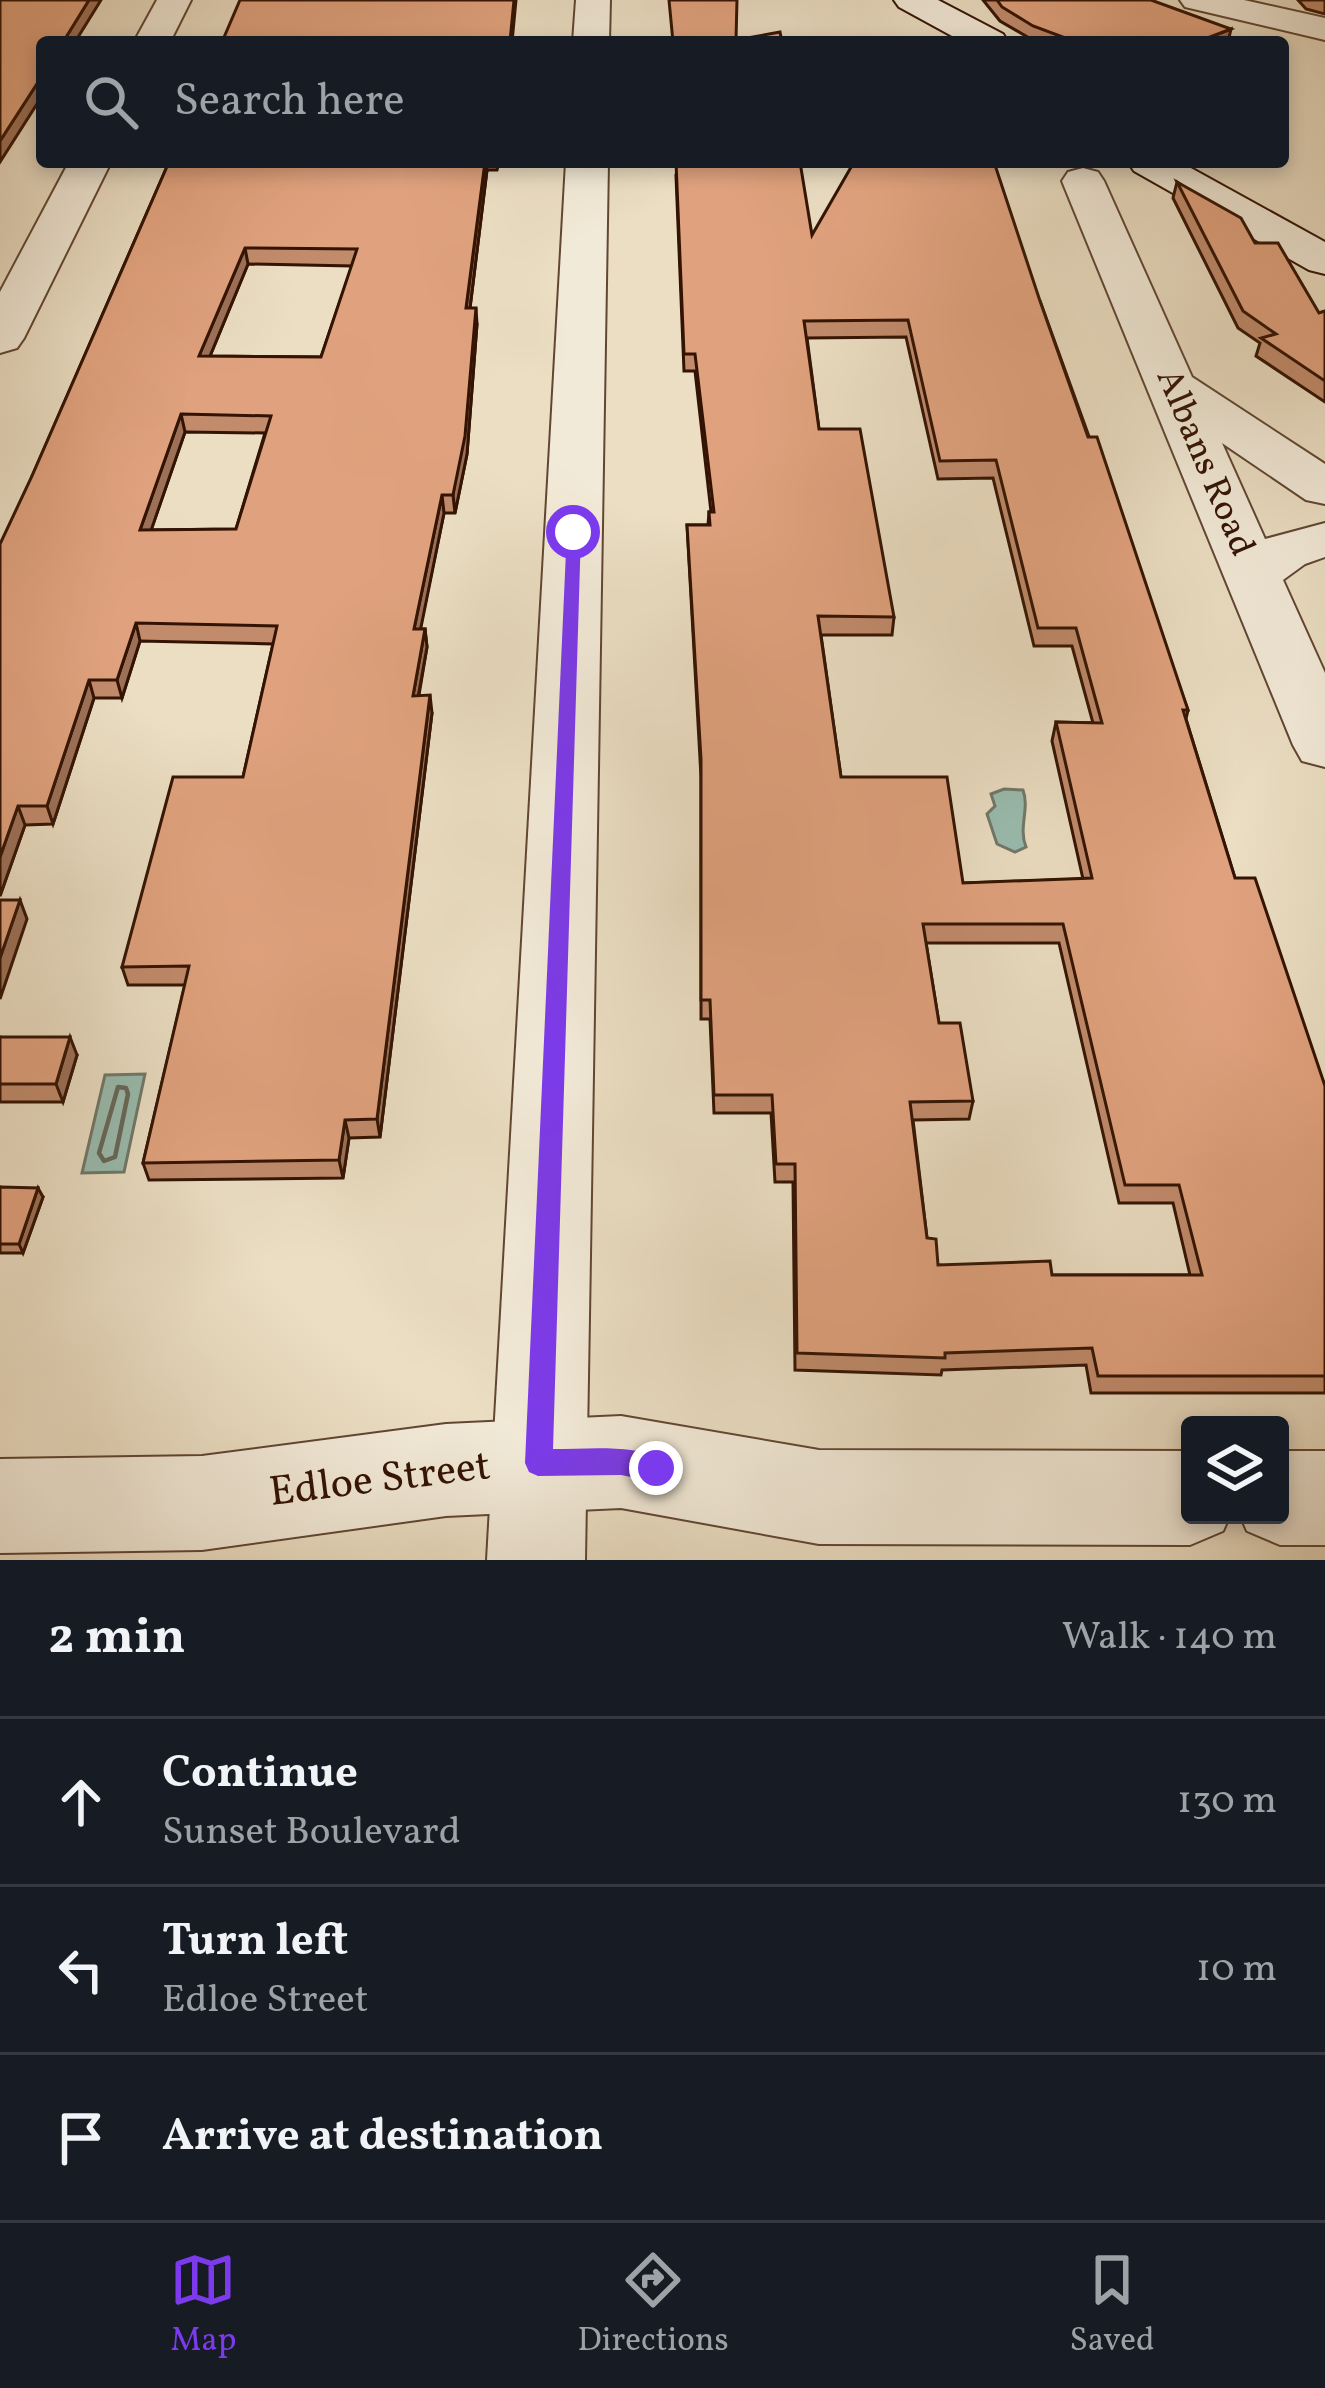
<!DOCTYPE html>
<html lang="en">
<head>
<meta charset="utf-8">
<style>
  :root { --surface:#171b24; --page:#242831; --text:#f1f3f6; --muted:#9ea1a6; --line:#363941; --accent:#7c3aed }
  body { margin:0; font-family:Vollkorn,serif; background:var(--page); color:var(--text) }
  .controls { position:absolute; right:36px; bottom:36px; display:grid; overflow:hidden; border-radius:12px; box-shadow:0 6px 18px #0003 }
  .controls button { width:108px; height:108px; display:grid; place-items:center; padding:0; border:0; border-bottom:3px solid var(--line); background:var(--surface); color:var(--text); font:60px sans-serif }
  .stop { position:absolute; width:36px; height:36px; margin:-27px; border:9px solid #7c3aed; border-radius:50%; background:#fff }
  .stop.end { background:#7c3aed; border-color:#fff; box-shadow:0 3px 12px #0008 }
  .list { margin:0; padding:0; list-style:none }
  h2 { display:flex; justify-content:space-between; align-items:center; height:156px; margin:0; padding:0 48px; font-size:51px }
  h2 small { font-size:39px; font-weight:400; color:var(--muted) }
  .list li { display:grid; grid-template-columns:78px 1fr auto; gap:36px; align-items:center; box-sizing:border-box; height:168px; padding:0 48px; border-top:3px solid var(--line) }
  .list b { display:block; font-size:45px; white-space:nowrap }
  .list p { margin:0; font-size:39px; white-space:nowrap; color:var(--muted) }
  .list em { font-size:39px; font-style:normal; color:var(--muted) }
  .icon { flex:none; width:66px; height:66px; fill:none; stroke:currentColor; stroke-width:2; stroke-linecap:round; stroke-linejoin:round }
  .map { position:relative; flex:none; width:1325px; height:1560px; overflow:hidden }
  .search { position:absolute; background:var(--surface); box-shadow:0 6px 18px #0003; left:36px; right:36px; top:36px; height:132px; display:flex; align-items:center; gap:30px; box-sizing:border-box; padding:0 42px; border-radius:12px; color:var(--muted); font-size:45px }
  .sheet { height:660px; background:var(--surface) }
  nav { display:flex; justify-content:space-around; align-items:center; box-sizing:border-box; height:168px; border-top:3px solid var(--line); background:var(--surface); font-size:33px; color:var(--muted) }
  nav a { display:grid; justify-items:center; gap:6px }
  nav .on { color:var(--accent) }
  .map>svg:first-child { display:block }
  .water { fill:#99bcaf; stroke:#70786a; stroke-width:3 }
  .lines { fill:none; stroke-linecap:round; stroke-linejoin:round }
  .shore { stroke:#666859; stroke-width:4.5 }
  .minor-casing { stroke:#614633; stroke-width:4 }
  .tertiary-casing { stroke:#614633; stroke-width:4 }
  .secondary-casing { stroke:#331303; stroke-width:4 }
  .minor { fill:#f2ead8; fill-rule:evenodd }
  .tertiary { fill:#f2ead8; fill-rule:evenodd }
  .secondary { fill:#f2ead8; fill-rule:evenodd }
  .wall { fill:#c18b6c; stroke:#331303; stroke-width:3; fill-rule:evenodd }
  .shaded-wall { fill:#9d7158; stroke:#331303; stroke-width:3 }
  .building { fill:#e0a27e; stroke:#331303; stroke-width:3; fill-rule:evenodd }
  .route { fill:#7c3aed }
  .labels { text-anchor:middle; dominant-baseline:central; stroke-width:12; stroke-linejoin:round; paint-order:stroke }
  .street-label { font-size:36px; fill:#331303; stroke:#f2ead8 }
  .near-street-label { font-size:42px; fill:#331303; stroke:#f2ead8 }
</style>
</head>
<body>
<div class="map">
<svg width="1325" height="1560" viewBox="0 0 1325 1560">
  <rect width="100%" height="100%" fill="#ebdec3"/>
  <filter id="stains"><feTurbulence type="fractalNoise" baseFrequency=".00167" numOctaves="4"/><feColorMatrix values="0 0 0 0 .2 0 0 0 0 .09 0 0 0 0 .02 0 0 0 .5 -.17"/></filter>
  <radialGradient id="worn" r=".72"><stop offset=".6" stop-color="#630" stop-opacity="0"/><stop offset="1" stop-color="#630" stop-opacity=".3"/></radialGradient>
  <!-- water -->
  <g class="water">
    <path d="M1004,789L1023,790C1030,809 1018,827 1026,847L1015,852L997,844L987,814L995,806L991,794Z"/>
    <polygon points="145,1074 124,1172 82,1173 105,1075"/>
  </g>
  <g class="lines">
    <!-- shore -->
    <polygon class="shore" points="118,1087 126,1088 128,1094 115,1157 104,1161 99,1153"/>
    <defs>
      <g id="minor">
        <polygon points="157,0 191,0 170,42 134,42"/>
        <polygon points="1180,0 1244,0 1325,18 1325,40 1185,7"/>
        <polygon points="69,162 111,162 24,338 17,348 0,353 0,292"/>
        <polygon points="1083,168 1098,172 1104,181 1192,377 1325,464 1325,504 1306,500 1222,443 1265,539 1325,523 1325,557 1305,564 1283,580 1325,673 1325,767 1302,761 1293,745 1062,181 1068,172"/>
        <polygon points="621,1416 819,1450 1190,1451 1190,1515 1230,1515 1223,1531 1190,1545 819,1544 621,1508 446,1516 202,1550 0,1553 0,1459 202,1456 446,1424"/>
        <polygon points="1280,1451 1325,1451 1325,1545 1280,1545 1247,1531 1240,1515 1280,1515"/>
      </g>
      <g id="tertiary">
        <polygon points="576,0 610,0 609,42 573,42"/>
        <polygon points="566,162 608,162 585,1560 487,1560"/>
      </g>
      <g id="secondary">
        <polygon points="894,0 938,0 1003,34 1008,42 963,42 899,7"/>
        <polygon points="1128,162 1180,162 1325,242 1325,274 1309,270 1134,171"/>
      </g>
    </defs>
    <!-- minor casing -->
    <use href="#minor" class="minor-casing"/>
    <!-- tertiary casing -->
    <use href="#tertiary" class="tertiary-casing"/>
    <!-- secondary casing -->
    <use href="#secondary" class="secondary-casing"/>
    <!-- minor -->
    <use href="#minor" class="minor"/>
    <!-- tertiary -->
    <use href="#tertiary" class="tertiary"/>
    <!-- secondary -->
    <use href="#secondary" class="secondary"/>
  </g>
  <!-- wall -->
  <g class="wall">
    <polygon points="983,0 1151,0 1228,42 1036,42 1000,21"/>
    <polygon points="1298,0 1325,0 1325,14 1306,9"/>
    <path d="M169,162H499L497,170H487L470,308L477,324L467,454L455,513H444L420,629H425L427,647L419,695L432,713L380,1137L349,1138L343,1178L149,1180L143,1163L185,985H128L122,967L243,777L273,644L140,641L122,698H94L53,824L25,825L0,896L32,476ZM248,264L352,266L321,357L210,356ZM185,432L265,433L236,529L151,530Z"/>
    <path d="M676,176L812,235L1040,301L1188,710L1186,719L1235,878L1325,1086V1393H1091L1086,1365L942,1370L941,1375L795,1370L793,1182H775L771,1113H714L710,1019H701V777L687,525H708L709,512H711L695,371H684ZM906,337L938,479L993,478L1034,646H1072L1093,723L1056,722L1052,741L1083,879L963,883L841,777L821,635H892L894,617L819,429L807,338ZM926,943H1059L1119,1203H1173L1190,1275H1052L938,1265L927,1238L913,1120L969,1119L973,1101L939,1023Z"/>
    <polygon points="1177,182 1255,243 1319,313 1325,311 1325,402 1256,356 1260,343 1238,328 1173,198"/>
    <polygon points="0,1037 77,1055 63,1102 0,1102"/>
    <polygon points="0,1187 43,1197 23,1253 0,1253"/>
  </g>
  <!-- shaded-wall -->
  <g class="shaded-wall">
    <polygon points="89,0 101,0 75,42 63,42"/>
    <polygon points="514,0 516,0 512,42 510,42"/>
    <polygon points="1231,29 1228,42 1197,42"/>
    <polygon points="42,76 42,96 0,162 0,141"/>
    <polygon points="485,162 487,170 468,324 466,308"/>
    <polygon points="245,248 248,264 203,373 199,356"/>
    <polygon points="476,308 477,324 467,454 455,513 453,495"/>
    <polygon points="181,414 185,432 145,548 140,530"/>
    <polygon points="442,495 444,513 417,647 414,629"/>
    <polygon points="136,623 140,641 122,698 117,680"/>
    <polygon points="425,629 427,647 415,714 413,696"/>
    <polygon points="89,680 94,698 53,824 47,806"/>
    <polygon points="430,695 432,713 380,1137 377,1119"/>
    <polygon points="18,806 25,825 0,896 0,857"/>
    <polygon points="20,900 27,919 0,999 0,958"/>
    <polygon points="70,1037 77,1055 63,1102 56,1084"/>
    <polygon points="345,1120 349,1138 343,1178 339,1160"/>
    <polygon points="38,1188 43,1197 23,1253 19,1244"/>
  </g>
  <!-- building -->
  <g class="building">
    <polygon points="0,0 89,0 63,42 42,42 42,76 0,141"/>
    <polygon points="240,0 514,0 510,42 222,42"/>
    <polygon points="669,0 737,0 736,40 780,32 782,42 673,42"/>
    <polygon points="997,0 1151,0 1231,29 1197,42 1076,42 1033,26 1002,7"/>
    <path d="M169,162H485L466,308H476L465,436L453,495H442L414,629H425L413,696L430,695L377,1119L345,1120L339,1160L143,1163L189,966L122,967L173,777H243L277,626L136,623L117,680H89L47,806H18L0,857V544L32,476ZM245,248L357,249L321,357L199,356ZM181,414L271,416L236,529L140,530Z"/>
    <path d="M676,162H800L812,235L854,162H994L1040,301L1088,437H1097L1188,710H1183L1235,878H1255L1325,1086V1376H1098L1092,1348L945,1353V1358L797,1353L795,1164H776L772,1095H714L710,1000H701V759L687,525H710L709,512H714L695,354H684ZM908,320L940,461L996,460L1038,628H1076L1102,723L1056,722L1092,878L963,883L947,777H841L818,616L894,617L860,429H819L804,321ZM923,924H1063L1125,1185H1179L1202,1275H1052L1050,1261L938,1265L936,1239L927,1238L910,1102L973,1101L960,1023H939Z"/>
    <polygon points="1177,182 1241,218 1255,243 1278,243 1319,313 1325,311 1325,381 1261,338 1276,334 1243,311"/>
    <polygon points="0,900 20,900 0,958"/>
    <polygon points="0,1037 70,1037 56,1084 0,1084"/>
    <polygon points="0,1187 38,1188 19,1244 0,1244"/>
  </g>
  <!-- route -->
  <path class="route" d="M567,529L581,532L553,1449C590,1449 630,1444 666,1459L670,1468L666,1478L656,1482L621,1475L538,1476L529,1472L525,1463Z"/>
  <g class="labels">
    <!-- street labels -->
    <g class="street-label">
      <text transform="translate(1204 463) rotate(67)">Albans Road</text>
    </g>
    <!-- near-street labels -->
    <g class="near-street-label">
      <text transform="translate(380 1481) rotate(-7)">Edloe Street</text>
    </g>
  </g>
  <rect width="100%" height="100%" filter="url(#stains)"/>
  <rect width="100%" height="100%" fill="url(#worn)"/>
</svg>
<div class="controls">
<button><svg class="icon" aria-label="layers" viewBox="0 0 24 24"><path d="M12 4l9 5-9 5-9-5zM3 14l9 5 9-5"/></svg></button>
</div>
<div class="stop" style="left:573px;top:532px"></div>
<div class="stop end" style="left:656px;top:1468px"></div>
<div class="search"><svg class="icon" aria-label="search" viewBox="0 0 24 24"><circle cx="10" cy="10" r="6"/><path d="M15 15l6 6"/></svg>Search here</div>
</div>
<section class="sheet">
<h2>2 min<small>Walk · 140 m</small></h2>
<ul class="list">
<li><svg class="icon" aria-label="ahead" viewBox="0 0 24 24"><path d="M12 20V5M6 11l6-6 6 6"/></svg><div><b>Continue</b><p>Sunset Boulevard</p></div><em>130 m</em></li>
<li><svg class="icon" aria-label="left" viewBox="0 0 24 24"><path d="M17 20v-9H6M10 6l-5 5 5 5"/></svg><div><b>Turn left</b><p>Edloe Street</p></div><em>10 m</em></li>
<li><svg class="icon" aria-label="arrive" viewBox="0 0 24 24"><path d="M6 21V4h12l-3 4 3 4H6"/></svg><div><b>Arrive at destination</b></div></li>
</ul>
</section>
<nav>
<a class="on"><svg class="icon" aria-label="map" viewBox="0 0 24 24"><path d="M3 6l6-2 6 2 6-2v14l-6 2-6-2-6 2zM9 4v14M15 6v14"/></svg>Map</a>
<a><svg class="icon" aria-label="directions" viewBox="0 0 24 24"><path d="M12 3l9 9-9 9-9-9zM9 14v-3h6M13 9l2 2-2 2"/></svg>Directions</a>
<a><svg class="icon" aria-label="saved" viewBox="0 0 24 24"><path d="M7 4h10v16l-5-4-5 4z"/></svg>Saved</a>
</nav>
</body>
</html>
